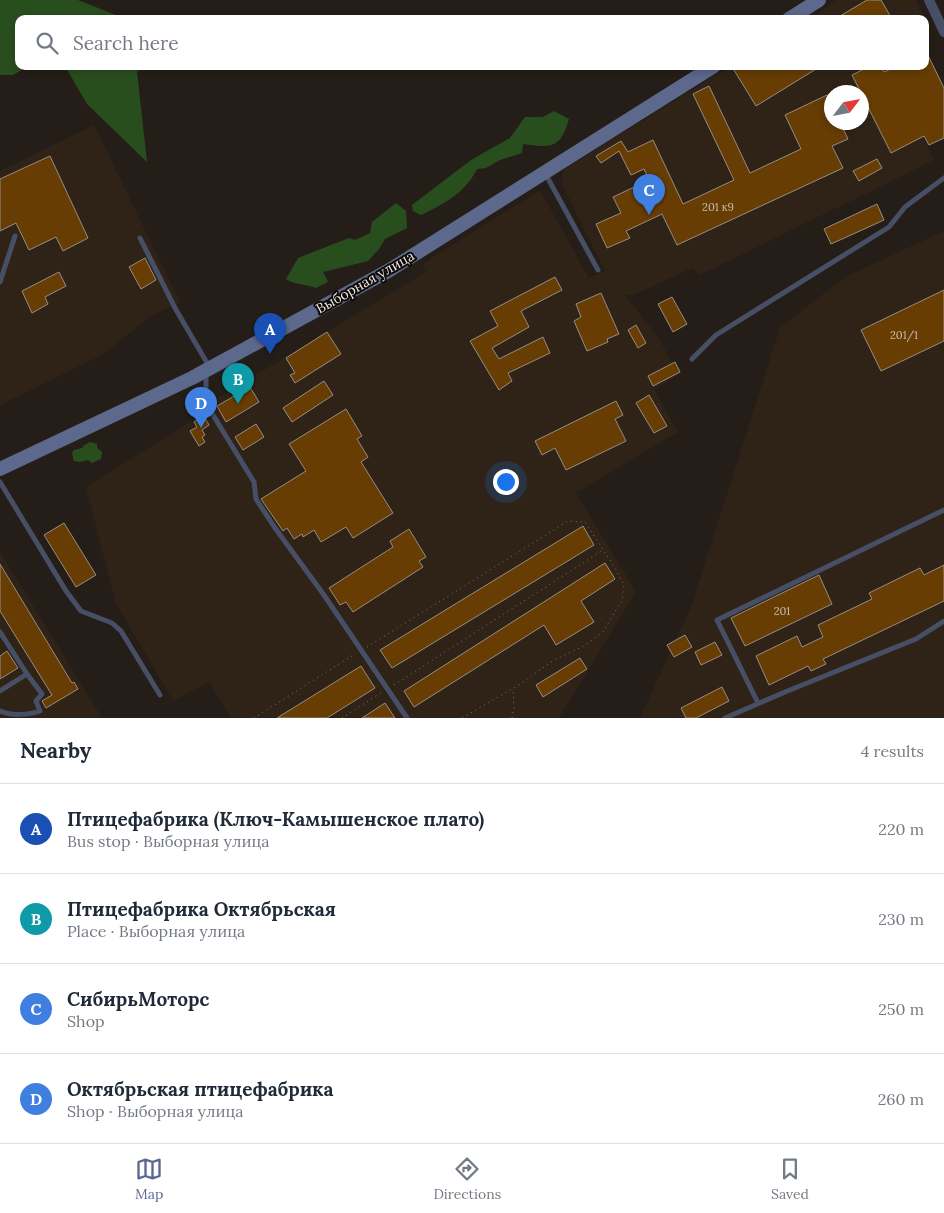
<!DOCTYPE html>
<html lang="en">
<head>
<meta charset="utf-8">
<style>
  :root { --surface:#fff; --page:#f2f2f3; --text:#1f2937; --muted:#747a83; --line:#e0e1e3; --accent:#5d6690 }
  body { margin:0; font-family:Lora,serif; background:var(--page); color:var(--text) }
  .compass { position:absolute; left:824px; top:85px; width:45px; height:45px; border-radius:50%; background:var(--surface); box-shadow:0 2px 8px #0003; rotate:58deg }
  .you { position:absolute; left:505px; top:481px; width:18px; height:18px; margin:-12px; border:4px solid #fff; border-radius:50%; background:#1a73e8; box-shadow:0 0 0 8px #1a73e833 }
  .badge { display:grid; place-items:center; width:32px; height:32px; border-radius:50%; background:var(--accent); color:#fff; font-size:16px; font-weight:700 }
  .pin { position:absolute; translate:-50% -41px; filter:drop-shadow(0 1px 2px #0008) }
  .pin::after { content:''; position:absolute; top:26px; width:18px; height:15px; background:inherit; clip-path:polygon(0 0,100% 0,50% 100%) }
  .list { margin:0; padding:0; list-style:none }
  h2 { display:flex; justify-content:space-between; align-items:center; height:65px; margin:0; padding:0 20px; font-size:21px }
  h2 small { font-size:16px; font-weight:400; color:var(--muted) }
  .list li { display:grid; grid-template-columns:32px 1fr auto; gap:15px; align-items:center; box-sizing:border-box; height:90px; padding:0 20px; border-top:1px solid var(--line) }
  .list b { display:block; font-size:19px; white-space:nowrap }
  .list p { margin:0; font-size:16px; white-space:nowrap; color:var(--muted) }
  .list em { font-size:16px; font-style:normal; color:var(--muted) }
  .icon { flex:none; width:28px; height:28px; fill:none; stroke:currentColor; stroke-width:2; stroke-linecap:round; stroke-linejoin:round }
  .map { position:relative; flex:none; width:944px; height:718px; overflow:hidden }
  .search { position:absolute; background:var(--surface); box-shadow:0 2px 8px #0003; left:15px; right:15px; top:15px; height:55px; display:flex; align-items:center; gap:12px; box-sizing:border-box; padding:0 18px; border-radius:10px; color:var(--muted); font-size:19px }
  .sheet { height:425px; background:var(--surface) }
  nav { display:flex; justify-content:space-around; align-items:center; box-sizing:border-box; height:70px; border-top:1px solid var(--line); background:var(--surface); font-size:14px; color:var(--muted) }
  nav a { display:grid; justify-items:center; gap:2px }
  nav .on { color:var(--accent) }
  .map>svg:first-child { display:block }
  .built { fill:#2f2318; fill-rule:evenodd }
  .forest { fill:#294e1e }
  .building { fill:#673d04; stroke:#968d84 }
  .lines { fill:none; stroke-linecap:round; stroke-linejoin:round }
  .path { stroke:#7a746f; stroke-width:1; stroke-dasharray:1 4; stroke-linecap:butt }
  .service { stroke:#464f66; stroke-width:5 }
  .minor { stroke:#464f66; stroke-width:10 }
  .secondary { stroke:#5c698d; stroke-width:14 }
  .labels { text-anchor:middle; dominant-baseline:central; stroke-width:4; stroke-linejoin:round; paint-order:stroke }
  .number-label { font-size:11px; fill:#cbbcaa }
  .street-label { font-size:14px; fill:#ece7e2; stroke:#0c0906 }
</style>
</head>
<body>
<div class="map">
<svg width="944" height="718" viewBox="0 0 944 718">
  <rect width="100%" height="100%" fill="#251e18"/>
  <!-- built -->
  <g class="built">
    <polygon points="836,0 916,0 924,19 809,19"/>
    <path d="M731,66H896L893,69L934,160L700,275L692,268L634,295H625L659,338L678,375L654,389L678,432L576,493L636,592L559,718H231L209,682L173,701L115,601L86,487L210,410V403L426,272L422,264L540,190L589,278L605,271L562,184L563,170ZM832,92H862V122H832Z"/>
    <polygon points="94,125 180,302 151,316 102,355 0,405 0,171"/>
    <polygon points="944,231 944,718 640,718 691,607 780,328 845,277"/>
    <polygon points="0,552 102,718 0,718"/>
  </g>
  <!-- forest -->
  <g class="forest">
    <polygon points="0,0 78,0 126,19 19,19 19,66 29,66 13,75 0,75"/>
    <polygon points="65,66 143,66 137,72 147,162 87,104"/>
    <path d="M554,111L569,119C560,149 552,148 523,144L522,153L500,160L486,168L477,169C465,193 444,204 421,215L413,211L412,205L471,160L510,138L525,117H543Z"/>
    <path d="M396,203L406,211L407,228L385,239L379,249L368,261L323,272L328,282L316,288C306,284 295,285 286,279L298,258L349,238L355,240L370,233L372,222Z"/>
    <polygon points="90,442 97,444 97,448 102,452 101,459 92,463 88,460 80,462 74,461 72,453 74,450 82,448 83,446"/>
  </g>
  <!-- building -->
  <g class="building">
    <polygon points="867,0 881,0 892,19 835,19"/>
    <polygon points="925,49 944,88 944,138 929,145 924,136 891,153 852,75 870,66 881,66 884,72 897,66 925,66"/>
    <polygon points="740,66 821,66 756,106 734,70"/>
    <polygon points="709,86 750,173 801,149 785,115 827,95 832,104 832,122 840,122 848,139 832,146 843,168 677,245 662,214 626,231 630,238 607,248 596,224 621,213 613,197 649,180 644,169 631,175 619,151 601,163 596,156 621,141 628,152 653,140 683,204 734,180 693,94"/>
    <polygon points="50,156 88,238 63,251 56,237 29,250 16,223 0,231 0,179"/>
    <polygon points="877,159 882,168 859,181 853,171"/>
    <polygon points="877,204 884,220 831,244 824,229"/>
    <polygon points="145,258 156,280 141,289 129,267"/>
    <polygon points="59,272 66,286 45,297 48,304 32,313 22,291"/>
    <polygon points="555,277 562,290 521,311 529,327 492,348 499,359 543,337 550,353 508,373 512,381 499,390 470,341 498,326 490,311"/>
    <polygon points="944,290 944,341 881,371 861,330"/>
    <polygon points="601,293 619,334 607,339 608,342 587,351 574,321 581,317 576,304"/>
    <polygon points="672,297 687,324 673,332 658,304"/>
    <polygon points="636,325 646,343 638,348 628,330"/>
    <polygon points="327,332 341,354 295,383 290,375 295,373 286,358"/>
    <polygon points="675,362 680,372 653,386 648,376"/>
    <polygon points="324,381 333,395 292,422 283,408"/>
    <polygon points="250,387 259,402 226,422 217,406"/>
    <polygon points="649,395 667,426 654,433 636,403"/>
    <polygon points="616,401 623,415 615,419 626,441 566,470 555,448 542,455 535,441"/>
    <polygon points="346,409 362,436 357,439 368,457 361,462 393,513 353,538 346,527 321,542 314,530 303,537 302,534 294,539 287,528 283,531 261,499 306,471 289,444"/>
    <polygon points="204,416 209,425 202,430 205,435 202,437 205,442 199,446 190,431 197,427 194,422"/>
    <polygon points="256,424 264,437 243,450 235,437"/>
    <polygon points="64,523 96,575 76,587 44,535"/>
    <polygon points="583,526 594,545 392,668 380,650"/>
    <polygon points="409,529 426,557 419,561 423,567 353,612 346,602 340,605 329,588 393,547 390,541"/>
    <polygon points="605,563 615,579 581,601 594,622 556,645 544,625 414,707 404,691"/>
    <polygon points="0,564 72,683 74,682 78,689 46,708 42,701 52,695 0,611"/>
    <polygon points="944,565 944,601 823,659 826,664 811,671 808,666 769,685 756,656 797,636 802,647 823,637 818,625 872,599 869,593 920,568 924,575"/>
    <polygon points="819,575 832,604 745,646 731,618"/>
    <polygon points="685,635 692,647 674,657 667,645"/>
    <polygon points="715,642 722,655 701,665 695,652"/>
    <polygon points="7,651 18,668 0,679 0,656"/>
    <polygon points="580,658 587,669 543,697 536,685"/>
    <polygon points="361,666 375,688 327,718 277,718"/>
    <polygon points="722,687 729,701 696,718 686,718 681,708"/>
    <polygon points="385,703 395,718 362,718"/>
  </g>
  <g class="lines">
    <!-- path -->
    <g class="path">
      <polyline points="367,647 568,521 585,522 615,568 624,585 622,600 603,632 584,646 554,660 519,685 462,718"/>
      <polyline points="394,685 603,550"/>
      <polyline points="254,718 355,654"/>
      <polyline points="342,718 382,692"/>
      <polyline points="512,718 514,708 513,690"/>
    </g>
    <!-- service -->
    <g class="service">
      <polyline points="545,173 598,270"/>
      <polyline points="140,238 175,308 210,368"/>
      <polyline points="0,282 15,236"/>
      <polyline points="692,359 716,335 889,227 905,207 944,178"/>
      <polyline points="206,371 206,391 210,410 254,482 256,499 275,528 324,595 407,718"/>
      <polyline points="0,482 66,591 81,611 112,623 121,631 160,695"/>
      <path d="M0,632L27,674L42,694L36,701L40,711C30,715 10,716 0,711"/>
      <polyline points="0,691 27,674"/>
      <polyline points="758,703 717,620 944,510"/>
      <polyline points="725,718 785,692 916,639 944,621"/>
    </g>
    <!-- minor -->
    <polyline class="minor" points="929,0 944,32"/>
    <!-- secondary -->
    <g class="secondary">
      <polyline points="789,19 819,0"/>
      <polyline points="0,469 192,378 388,271 714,66"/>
    </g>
  </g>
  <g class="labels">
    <!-- number labels -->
    <g class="number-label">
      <text x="718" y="207">201 к9</text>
      <text x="904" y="335">201/1</text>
      <text x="782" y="611">201</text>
    </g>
    <!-- street labels -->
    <g class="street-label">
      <text transform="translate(365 282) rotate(-30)">Выборная улица</text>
    </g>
  </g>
</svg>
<svg class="compass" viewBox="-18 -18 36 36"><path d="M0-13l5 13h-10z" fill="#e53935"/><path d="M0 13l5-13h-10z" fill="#747a83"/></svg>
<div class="you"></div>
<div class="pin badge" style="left:270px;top:354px;background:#1a4fb4">A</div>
<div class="pin badge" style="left:238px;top:404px;background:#0f9aa8">B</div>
<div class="pin badge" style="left:649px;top:215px;background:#3f7fe0">C</div>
<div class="pin badge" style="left:201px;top:428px;background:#3f7fe0">D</div>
<div class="search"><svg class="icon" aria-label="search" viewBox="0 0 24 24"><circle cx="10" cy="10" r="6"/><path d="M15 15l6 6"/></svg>Search here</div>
</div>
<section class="sheet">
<h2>Nearby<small>4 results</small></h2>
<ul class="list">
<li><span class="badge" style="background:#1a4fb4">A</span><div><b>Птицефабрика (Ключ-Камышенское плато)</b><p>Bus stop · Выборная улица</p></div><em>220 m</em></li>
<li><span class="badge" style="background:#0f9aa8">B</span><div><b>Птицефабрика Октябрьская</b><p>Place · Выборная улица</p></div><em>230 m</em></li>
<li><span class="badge" style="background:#3f7fe0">C</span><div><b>СибирьМоторс</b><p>Shop</p></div><em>250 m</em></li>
<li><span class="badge" style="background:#3f7fe0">D</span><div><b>Октябрьская птицефабрика</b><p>Shop · Выборная улица</p></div><em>260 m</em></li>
</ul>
</section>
<nav>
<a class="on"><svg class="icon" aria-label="map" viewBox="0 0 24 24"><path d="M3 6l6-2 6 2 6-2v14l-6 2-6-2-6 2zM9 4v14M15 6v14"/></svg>Map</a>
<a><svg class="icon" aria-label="directions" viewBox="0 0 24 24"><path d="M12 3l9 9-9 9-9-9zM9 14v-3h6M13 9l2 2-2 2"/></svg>Directions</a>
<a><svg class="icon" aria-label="saved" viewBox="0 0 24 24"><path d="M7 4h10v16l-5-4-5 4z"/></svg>Saved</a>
</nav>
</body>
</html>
